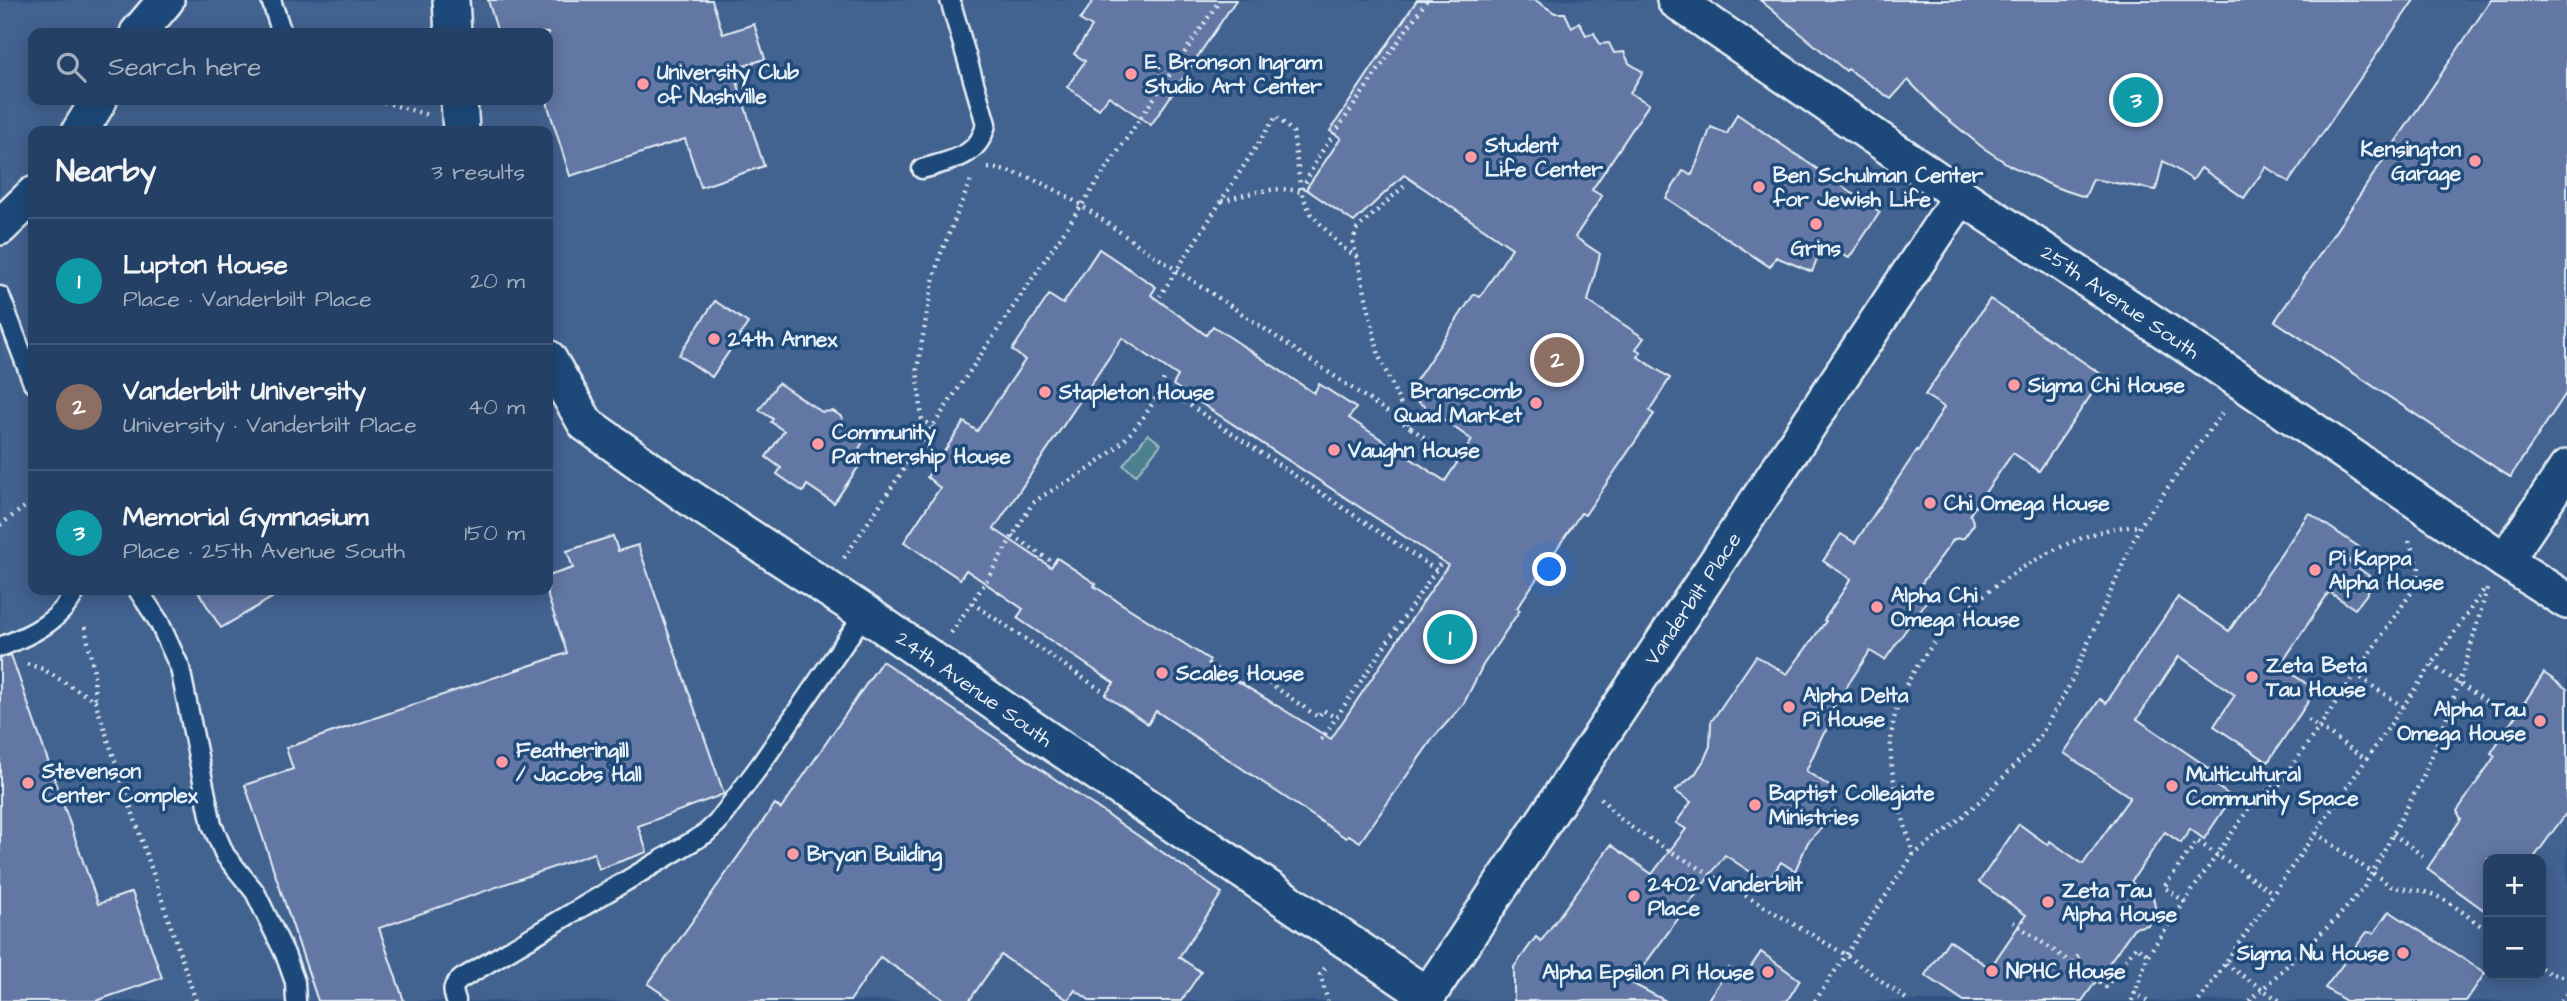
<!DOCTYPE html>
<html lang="en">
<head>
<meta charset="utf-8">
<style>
  :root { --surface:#244064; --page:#2c476a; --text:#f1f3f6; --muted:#a3afbf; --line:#415978; --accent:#ff9aa2 }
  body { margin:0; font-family:"Architects Daughter",sans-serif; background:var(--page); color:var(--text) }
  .controls { position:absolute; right:21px; bottom:21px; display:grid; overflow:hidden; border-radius:14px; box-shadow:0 4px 18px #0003 }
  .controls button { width:63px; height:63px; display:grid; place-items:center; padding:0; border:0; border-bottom:2px solid var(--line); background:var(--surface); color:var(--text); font:35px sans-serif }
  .you { position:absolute; left:1550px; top:570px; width:24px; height:24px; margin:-18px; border:5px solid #fff; border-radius:50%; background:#1a73e8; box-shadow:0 0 0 10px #1a73e833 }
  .badge { display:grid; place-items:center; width:46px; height:46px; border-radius:50%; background:var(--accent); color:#fff; font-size:23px; font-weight:700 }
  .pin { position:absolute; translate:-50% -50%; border:4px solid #fff; box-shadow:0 2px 7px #0006 }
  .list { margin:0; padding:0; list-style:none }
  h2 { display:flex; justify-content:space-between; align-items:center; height:91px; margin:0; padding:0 28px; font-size:30px }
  h2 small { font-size:23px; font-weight:400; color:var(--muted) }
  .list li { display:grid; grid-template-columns:46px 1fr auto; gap:21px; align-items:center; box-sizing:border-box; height:126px; padding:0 28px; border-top:2px solid var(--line) }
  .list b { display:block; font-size:26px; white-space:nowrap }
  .list p { margin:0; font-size:23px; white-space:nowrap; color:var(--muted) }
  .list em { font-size:23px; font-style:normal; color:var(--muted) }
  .icon { flex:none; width:38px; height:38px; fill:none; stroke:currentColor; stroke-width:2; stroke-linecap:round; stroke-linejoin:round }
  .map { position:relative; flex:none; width:2567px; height:1001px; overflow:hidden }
  .search { position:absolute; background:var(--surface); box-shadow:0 4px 18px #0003; left:28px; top:28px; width:525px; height:77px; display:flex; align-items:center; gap:18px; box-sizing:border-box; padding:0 24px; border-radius:14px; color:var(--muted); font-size:26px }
  .panel { position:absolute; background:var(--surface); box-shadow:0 4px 18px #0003; left:28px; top:126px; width:525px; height:469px; border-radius:14px }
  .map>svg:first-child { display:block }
  .built { fill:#426290; fill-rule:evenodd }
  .green { fill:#4c818e; stroke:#9ab9c3; stroke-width:2 }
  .building { fill:#6277a4; stroke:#e8f1f8; stroke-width:2; fill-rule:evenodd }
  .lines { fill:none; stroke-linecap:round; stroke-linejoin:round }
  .lane-casing { stroke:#e8f1f8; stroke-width:23 }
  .street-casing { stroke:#e8f1f8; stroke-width:40 }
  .path { stroke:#e8f1f8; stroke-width:4.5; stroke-dasharray:2 5; stroke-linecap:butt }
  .lane { stroke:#1f4a7a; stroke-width:18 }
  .street { stroke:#1f4a7a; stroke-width:35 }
  .poi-dot { fill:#ff9aa2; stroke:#1f4a7a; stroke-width:2.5 }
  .labels { text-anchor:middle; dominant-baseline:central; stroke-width:7; stroke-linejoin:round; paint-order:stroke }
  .poi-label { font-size:21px; font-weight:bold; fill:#e8f1f8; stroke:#1f4a7a; text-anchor:start }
  .street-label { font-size:21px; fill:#e8f1f8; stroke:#1f4a7a }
</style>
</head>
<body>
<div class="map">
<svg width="2567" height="1001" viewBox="0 0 2567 1001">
  <rect width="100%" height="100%" fill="#305585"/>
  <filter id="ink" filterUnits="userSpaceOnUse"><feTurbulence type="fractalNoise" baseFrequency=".0143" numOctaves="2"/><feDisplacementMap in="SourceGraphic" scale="14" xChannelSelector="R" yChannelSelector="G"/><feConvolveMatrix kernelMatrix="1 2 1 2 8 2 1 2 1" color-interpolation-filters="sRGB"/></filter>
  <g filter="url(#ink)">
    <!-- built -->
    <path class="built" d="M0,0H2567V1001H0ZM33,33H548V100H33ZM33,131H548V590H33ZM2488,859H2541V975H2488Z"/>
    <!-- green -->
    <polygon class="green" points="1148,434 1161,444 1136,475 1123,465"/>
    <!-- building -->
    <g class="building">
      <polygon points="488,0 712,0 723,34 754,24 765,59 733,69 764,166 701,187 685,139 570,176 548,106 548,33 498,33"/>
      <polygon points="1094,0 1236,0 1151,125 1109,96 1099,109 1067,87 1085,61 1074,54 1092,27 1080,20"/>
      <path d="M1417,0H1535L1555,13H1565L1572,28L1579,22L1586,35L1594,33L1600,44L1609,43L1614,53L1624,52L1629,63L1643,72L1630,93L1649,104L1592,190L1602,196L1575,237L1600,254L1588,301L1644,338L1636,349L1641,352L1638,357L1670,378L1649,411L1654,414L1585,515L1581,513L1517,608L1520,610L1483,665L1463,705L1434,737L1360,842L1349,835L1346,838L1156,711L1148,724L1105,695L1114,683L1017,618L1023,609L966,570L960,579L904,542L940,488L927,477L964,422L977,431L1025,360L1012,350L1049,295L1063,304L1099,249L1156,287L1151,295L1206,335L1213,326L1314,393L1319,384L1356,408L1349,418L1445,481L1472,440L1407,394L1474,294L1480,297L1512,248L1404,175L1354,222L1306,189L1341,138L1330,131ZM1122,338L1178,376L1173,385L1448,565L1331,739L1208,663L1210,660L1094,586L1096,584L1057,558L1051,567L994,529Z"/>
      <polygon points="1760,0 2414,0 2289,182 2266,167 2244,198 2201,168 2193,180 2163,161 2156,190 2093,179 2085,197 2055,187 2009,165 1982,147 1939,112 1908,80 1891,99 1848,69 1846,71"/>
      <polygon points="2491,0 2567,0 2567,392 2510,477 2275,321"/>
      <polygon points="1737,114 1880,212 1849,258 1822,245 1812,272 1776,257 1770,267 1666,198 1683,171 1692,175 1711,127 1727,134"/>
      <polygon points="1990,299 2104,376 2039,471 2013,453 1970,514 1974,524 1964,538 1954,539 1919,587 1931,595 1903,634 1885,660 1870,651 1827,717 1833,721 1822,736 1806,771 1832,788 1818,809 1831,818 1808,842 1795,871 1781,862 1767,883 1725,855 1631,983 1666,1001 1514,1001 1514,967 1536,937 1541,941 1611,845 1652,874 1686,829 1676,823 1691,802 1675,791 1695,774 1704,760 1710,746 1711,722 1756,656 1787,674 1826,621 1824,620 1851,579 1823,561 1841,534 1855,543 1917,450 1918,451 1944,407 1925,395"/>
      <polygon points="715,301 748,323 712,377 679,355"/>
      <polygon points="778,383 822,412 833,411 842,417 843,426 864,439 853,462 859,466 834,503 807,485 803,492 777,474 781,468 766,457 784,431 771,422 773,419 759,410"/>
      <polygon points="2309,513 2359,547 2349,562 2374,579 2366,595 2355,609 2329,592 2280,666 2316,690 2268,762 2214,726 2235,695 2179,656 2137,719 2209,768 2203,777 2232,797 2204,839 2190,829 2181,843 2165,832 2131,882 2153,896 2156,913 2148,925 2134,928 2082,1001 1964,1001 1925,975 1949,940 1990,968 2026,915 1979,882 2019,824 2048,845 2050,841 2083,864 2130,797 2064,753 2100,699 2106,703 2178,597 2229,631"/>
      <polygon points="613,536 618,551 638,545 724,794 638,826 647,852 599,869 594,853 379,928 404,1001 318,1001 245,785 293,769 286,748 567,653 548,597 548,576 573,568 567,551"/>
      <polygon points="197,590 285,590 221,628"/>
      <polygon points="11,655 98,904 132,892 162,978 96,1001 0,1001 0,658"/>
      <polygon points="882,661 1222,893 1179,957 1201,972 1181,1001 1091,1001 1075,990 1068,1000 1001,955 969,1001 946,1001 880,957 850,1001 673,1001 648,984 775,804 781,809"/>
      <polygon points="2544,673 2567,689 2567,812 2533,859 2488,859 2488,913 2427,869 2461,819 2457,811 2495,756 2491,753"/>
      <polygon points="2389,911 2485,973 2466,1001 2346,1001 2325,988 2367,932 2374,933"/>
      <polygon points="1761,952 1800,980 1787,1001 1707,1001 1729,968 1744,977"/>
    </g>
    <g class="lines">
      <defs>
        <g id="lane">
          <polyline points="271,0 282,33"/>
          <path d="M922,169C950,160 979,158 986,124L950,0"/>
          <polyline points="0,296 33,383"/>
          <polyline points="138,590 159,622 180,668 212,825 225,855 255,892 285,954 295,982 296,1001"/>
          <path d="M0,647C31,635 61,621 76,590"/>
          <path d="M456,1001C452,990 452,986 461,979L705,834L717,823L761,764L865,613"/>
        </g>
        <g id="street">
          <polyline points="451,0 453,33"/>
          <polyline points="1675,0 1961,196 2242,382 2505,561 2567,601"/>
          <polyline points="138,33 166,0"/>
          <polyline points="459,100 461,131"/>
          <polyline points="80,131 99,100"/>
          <polyline points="0,227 33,195"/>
          <polyline points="548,358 586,424 693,500 865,613 1044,737 1427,995"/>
          <polyline points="2505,561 2567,468"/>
          <polyline points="1424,1001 1961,196"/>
        </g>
      </defs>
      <!-- lane casing -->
      <use href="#lane" class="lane-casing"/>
      <!-- street casing -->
      <use href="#street" class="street-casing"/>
      <!-- path -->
      <g class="path">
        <polyline points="377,100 428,115"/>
        <path d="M988,168C1047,173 1099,219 1146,250C1235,308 1323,369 1411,428L1379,356L1357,257L1342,247L1311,214L1301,192L1293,132L1276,116L1160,296"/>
        <path d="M1222,201C1245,195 1277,184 1301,192L1318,157L1427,0"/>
        <polyline points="1357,257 1353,243 1356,230 1404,186"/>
        <polyline points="1161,386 1436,570"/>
        <polyline points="933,428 922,419 917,369 933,281 939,258 971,180"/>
        <polyline points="1411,428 1458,461"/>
        <polyline points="0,525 33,501"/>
        <polyline points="1013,536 1054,563"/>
        <polyline points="844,558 1220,0"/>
        <polyline points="972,603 1101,690"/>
        <polyline points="85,627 94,672 95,701"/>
        <path d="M951,633L983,586L1032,504C1046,492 1063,485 1078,476C1114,455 1153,416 1165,375"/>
        <polyline points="2338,662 2403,707"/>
        <polyline points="27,664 43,669 95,701 196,1001"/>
        <polyline points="2432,665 2490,704"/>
        <polyline points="1242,684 1249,674 1255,673 1318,717 1323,710 1336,718"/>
        <polyline points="2308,720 2366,759"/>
        <polyline points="1321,740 1442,561"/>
        <polyline points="1601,798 1617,816 1635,830 1846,955 1909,1001"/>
        <path d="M2316,833L2391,886C2403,890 2414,889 2425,892C2448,898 2469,918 2488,931"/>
        <polyline points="2393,834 2423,856"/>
        <path d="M1913,855C1903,813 1886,774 1892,730C1904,640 2021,554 2103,531C2115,527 2128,527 2140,526"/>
        <polyline points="2185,902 2164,887 2197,841 2273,893"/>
        <polyline points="2013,922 2106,987 2136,946 2148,955"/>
        <polyline points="2019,927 2026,915"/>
        <polyline points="2073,963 2081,953"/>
        <polyline points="2225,964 2280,1001"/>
        <polyline points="1325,968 1320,975 1328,1001"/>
        <polyline points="2541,968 2550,974 2567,977"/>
        <polyline points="2071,981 2081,969"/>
        <polyline points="2134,992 2147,1001"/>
        <polyline points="1815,1001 1913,855 1948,829 1982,799 2029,751 2042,733 2068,688 2140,526 2224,410"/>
        <polyline points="2132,1001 2148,955 2258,795 2280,784 2417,584 2419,567 2408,538"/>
        <polyline points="2199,1001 2485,588"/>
        <polyline points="2250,1001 2338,917 2363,889 2383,853 2422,779 2438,741 2466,663 2487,589"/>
        <polyline points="2561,1001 2567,993"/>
      </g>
      <!-- lane -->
      <use href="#lane" class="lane"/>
      <!-- street -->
      <use href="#street" class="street"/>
    </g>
  </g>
  <!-- markers -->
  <g class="poi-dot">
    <circle cx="1131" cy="74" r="7"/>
    <circle cx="643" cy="84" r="7"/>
    <circle cx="1471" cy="157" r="7"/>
    <circle cx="2475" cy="161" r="7"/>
    <circle cx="1759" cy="187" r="7"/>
    <circle cx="1816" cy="224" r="7"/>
    <circle cx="714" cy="339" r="7"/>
    <circle cx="2014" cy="385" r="7"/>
    <circle cx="1045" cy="392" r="7"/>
    <circle cx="1536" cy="403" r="7"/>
    <circle cx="818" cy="444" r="7"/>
    <circle cx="1334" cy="450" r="7"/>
    <circle cx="1930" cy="503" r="7"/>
    <circle cx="2315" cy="570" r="7"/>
    <circle cx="1877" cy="607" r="7"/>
    <circle cx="1162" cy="673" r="7"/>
    <circle cx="2252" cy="677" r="7"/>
    <circle cx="1789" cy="707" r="7"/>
    <circle cx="2540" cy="721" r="7"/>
    <circle cx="502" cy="762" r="7"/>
    <circle cx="28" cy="783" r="7"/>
    <circle cx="2172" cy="786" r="7"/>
    <circle cx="1755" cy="805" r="7"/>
    <circle cx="793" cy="854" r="7"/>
    <circle cx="1634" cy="896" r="7"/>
    <circle cx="2048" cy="902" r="7"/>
    <circle cx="2403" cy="953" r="7"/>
    <circle cx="1992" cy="971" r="7"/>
    <circle cx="1768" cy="972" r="7"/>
  </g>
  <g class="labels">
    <!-- poi labels -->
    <g class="poi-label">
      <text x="1145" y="62">E. Bronson Ingram<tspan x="1145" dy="24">Studio Art Center</tspan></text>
      <text x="657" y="72">University Club<tspan x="657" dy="24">of Nashville</tspan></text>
      <text x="1485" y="145">Student<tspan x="1485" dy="24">Life Center</tspan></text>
      <text x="2461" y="149" text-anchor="end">Kensington<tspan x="2461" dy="24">Garage</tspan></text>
      <text x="1773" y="175">Ben Schulman Center<tspan x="1773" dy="24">for Jewish Life</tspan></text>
      <text x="1816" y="248" text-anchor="middle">Grins</text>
      <text x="728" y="339">24th Annex</text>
      <text x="2028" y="385">Sigma Chi House</text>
      <text x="1522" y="391" text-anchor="end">Branscomb<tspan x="1522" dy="24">Quad Market</tspan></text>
      <text x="1059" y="392">Stapleton House</text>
      <text x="832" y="432">Community<tspan x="832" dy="24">Partnership House</tspan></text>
      <text x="1348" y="450">Vaughn House</text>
      <text x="1944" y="503">Chi Omega House</text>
      <text x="2329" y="558">Pi Kappa<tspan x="2329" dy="24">Alpha House</tspan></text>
      <text x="1891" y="595">Alpha Chi<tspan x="1891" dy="24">Omega House</tspan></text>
      <text x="2266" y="665">Zeta Beta<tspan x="2266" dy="24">Tau House</tspan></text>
      <text x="1176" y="673">Scales House</text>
      <text x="1803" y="695">Alpha Delta<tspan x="1803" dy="24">Pi House</tspan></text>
      <text x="2526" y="709" text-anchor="end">Alpha Tau<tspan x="2526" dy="24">Omega House</tspan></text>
      <text x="516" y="750">Featheringill<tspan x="516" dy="24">/ Jacobs Hall</tspan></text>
      <text x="42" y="771">Stevenson<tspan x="42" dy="24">Center Complex</tspan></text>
      <text x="2186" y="774">Multicultural<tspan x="2186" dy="24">Community Space</tspan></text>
      <text x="1769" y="793">Baptist Collegiate<tspan x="1769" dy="24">Ministries</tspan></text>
      <text x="807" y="854">Bryan Building</text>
      <text x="1648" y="884">2402 Vanderbilt<tspan x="1648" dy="24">Place</tspan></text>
      <text x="2062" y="890">Zeta Tau<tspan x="2062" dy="24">Alpha House</tspan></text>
      <text x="2389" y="953" text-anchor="end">Sigma Nu House</text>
      <text x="2006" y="971">NPHC House</text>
      <text x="1754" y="972" text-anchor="end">Alpha Epsilon Pi House</text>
    </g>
    <!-- street labels -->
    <g class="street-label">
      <text transform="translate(2120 302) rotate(34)">25th Avenue South</text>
      <text transform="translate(1693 599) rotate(-56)">Vanderbilt Place</text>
      <text transform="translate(974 689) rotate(35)">24th Avenue South</text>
    </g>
  </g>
</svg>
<div class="controls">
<button>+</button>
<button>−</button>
</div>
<div class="you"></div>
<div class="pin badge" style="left:1450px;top:637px;background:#0f9aa8">1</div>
<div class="pin badge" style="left:1557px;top:360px;background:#8d6e63">2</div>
<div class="pin badge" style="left:2136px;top:100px;background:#0f9aa8">3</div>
<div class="search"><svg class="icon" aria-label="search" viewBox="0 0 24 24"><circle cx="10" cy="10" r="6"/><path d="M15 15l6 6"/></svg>Search here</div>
<section class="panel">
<h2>Nearby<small>3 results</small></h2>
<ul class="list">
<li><span class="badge" style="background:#0f9aa8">1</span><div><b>Lupton House</b><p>Place · Vanderbilt Place</p></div><em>20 m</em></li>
<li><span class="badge" style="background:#8d6e63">2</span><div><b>Vanderbilt University</b><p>University · Vanderbilt Place</p></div><em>40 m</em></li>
<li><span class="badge" style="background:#0f9aa8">3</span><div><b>Memorial Gymnasium</b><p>Place · 25th Avenue South</p></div><em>150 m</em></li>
</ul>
</section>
</div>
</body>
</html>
